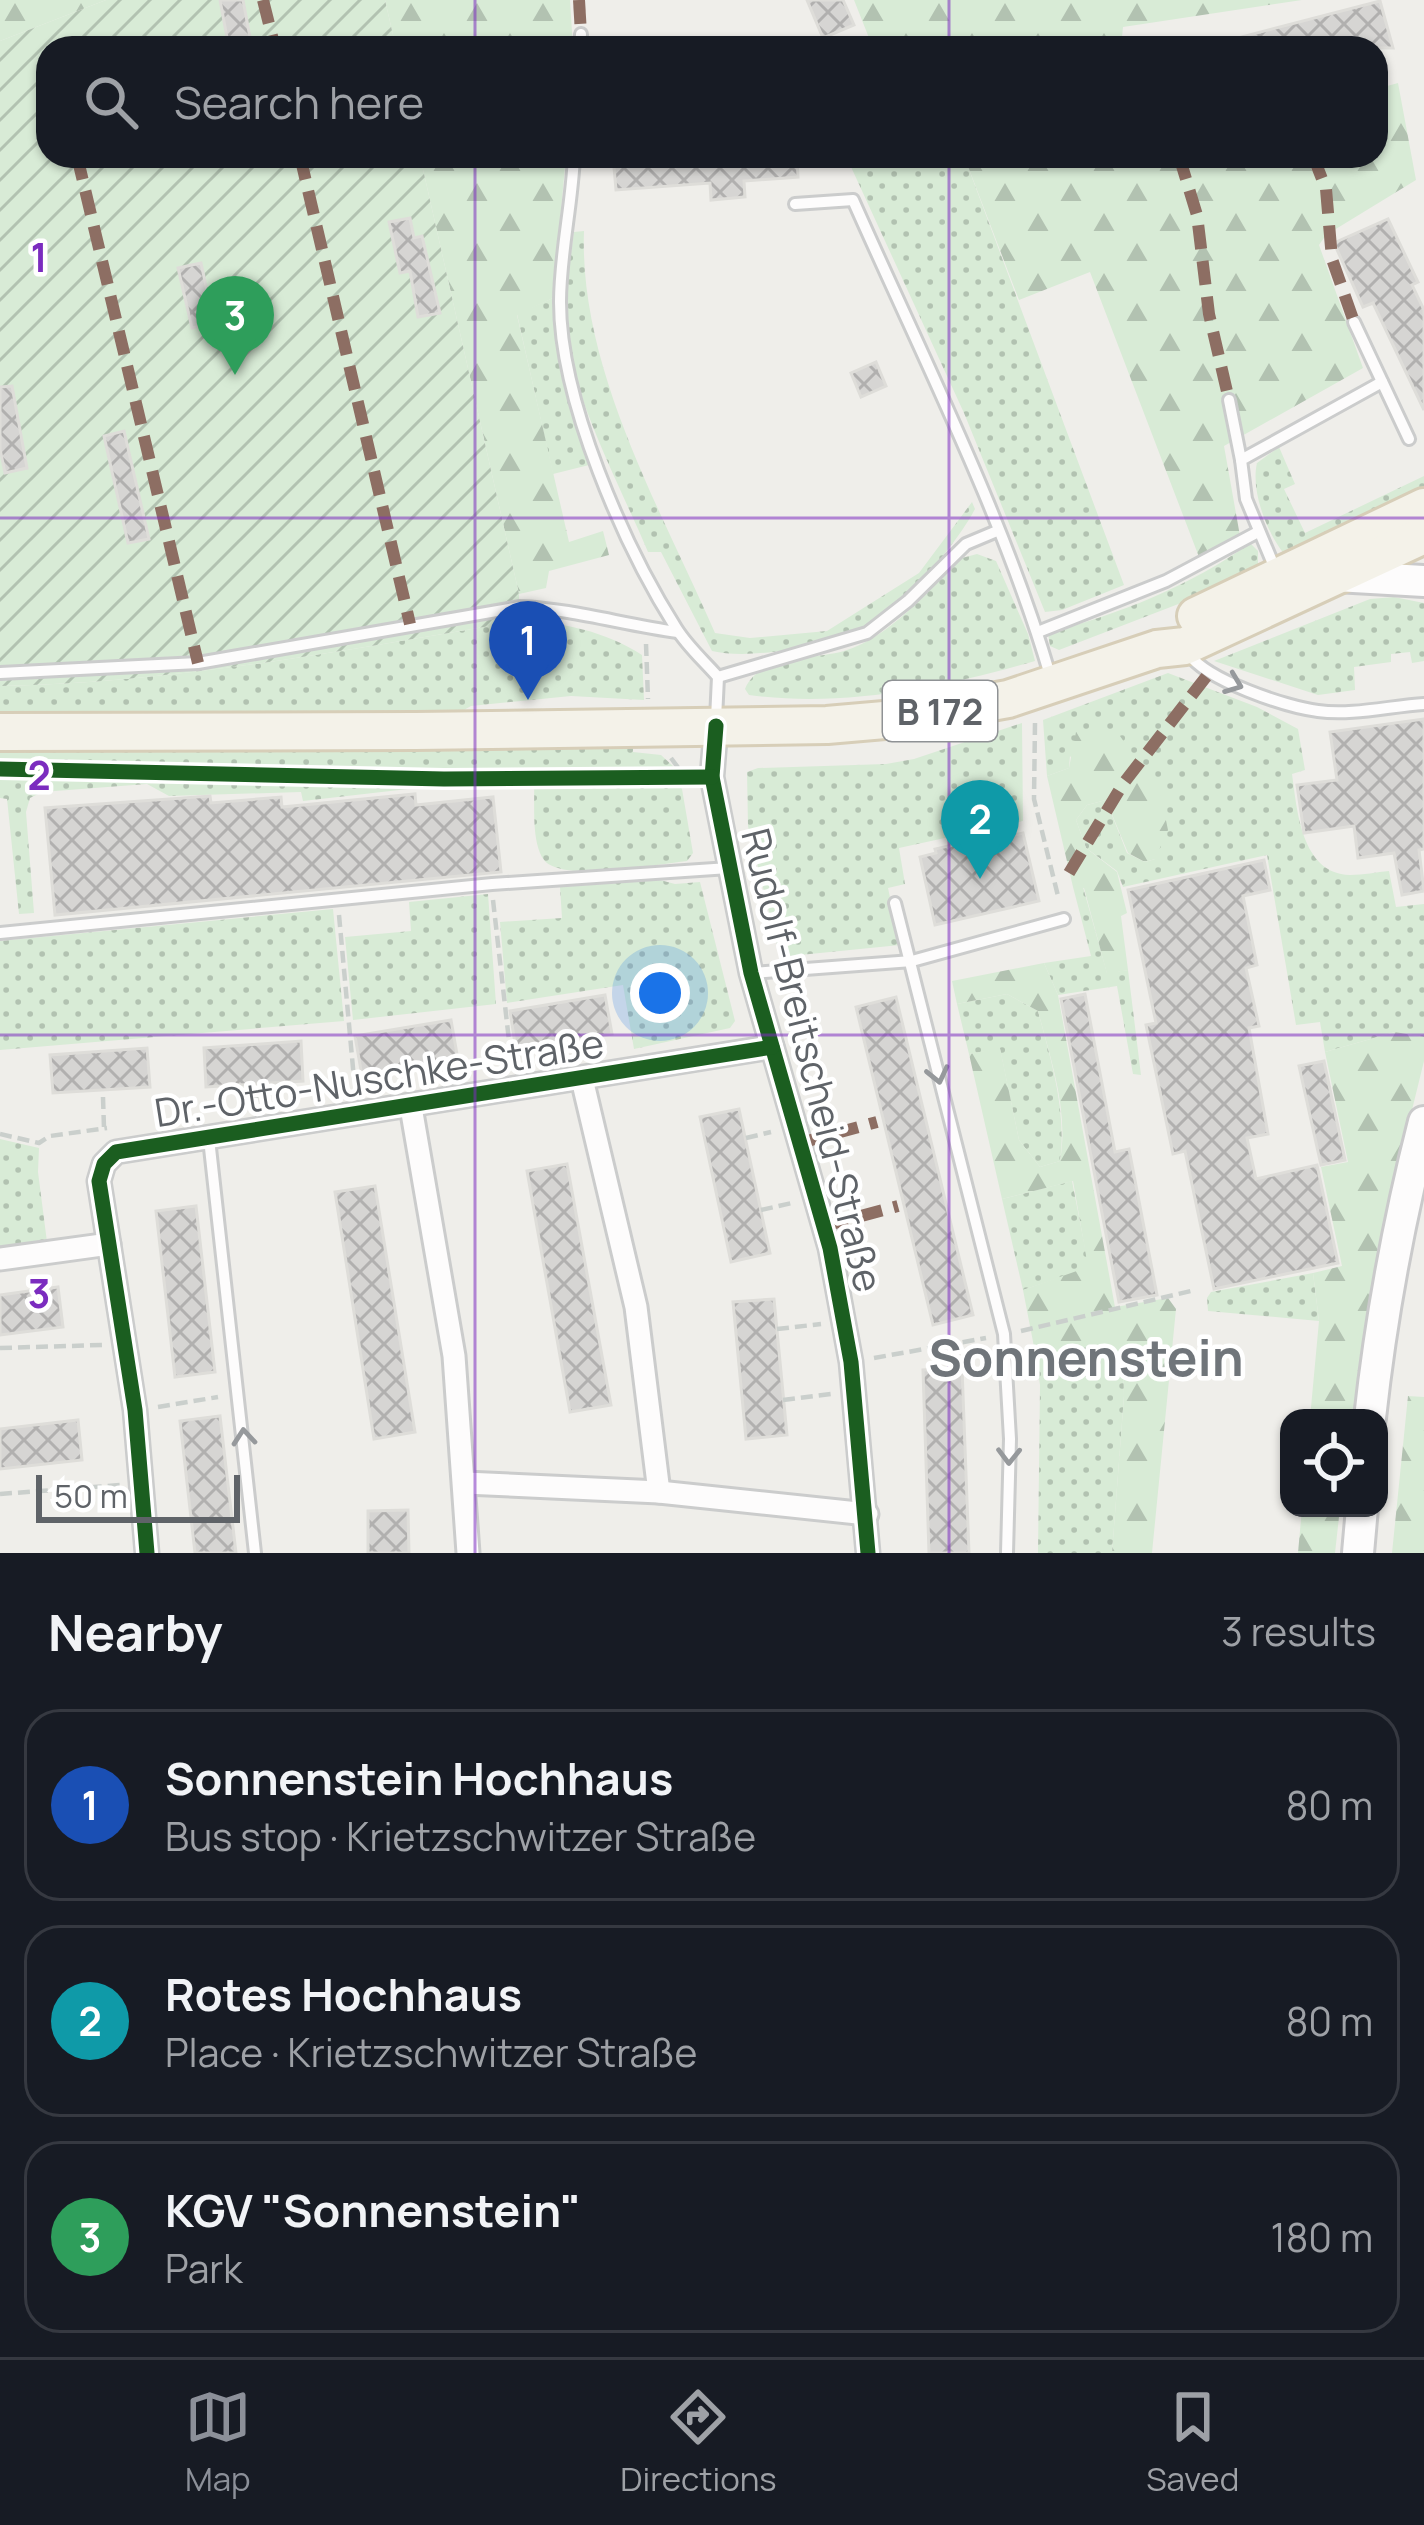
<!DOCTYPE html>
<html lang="en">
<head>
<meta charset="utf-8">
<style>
  :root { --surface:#171b24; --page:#242831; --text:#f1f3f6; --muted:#9ea1a6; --line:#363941; --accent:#8c9099 }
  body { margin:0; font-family:Manrope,sans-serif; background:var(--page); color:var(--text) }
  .controls { position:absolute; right:36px; bottom:36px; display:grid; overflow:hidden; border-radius:24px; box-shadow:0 3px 9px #0004 }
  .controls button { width:108px; height:108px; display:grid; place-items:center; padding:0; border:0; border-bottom:3px solid var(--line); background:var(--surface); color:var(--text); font:60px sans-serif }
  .scale { position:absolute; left:36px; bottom:30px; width:204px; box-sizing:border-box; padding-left:12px; border:6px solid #5f6368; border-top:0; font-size:33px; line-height:42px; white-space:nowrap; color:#5f6368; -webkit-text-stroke:9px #fff; paint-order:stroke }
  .you { position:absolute; left:660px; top:993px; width:42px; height:42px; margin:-30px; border:9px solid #fff; border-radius:50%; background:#1a73e8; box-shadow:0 0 0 18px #1a73e833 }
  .badge { display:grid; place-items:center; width:78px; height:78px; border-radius:50%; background:var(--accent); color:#fff; font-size:39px; font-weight:700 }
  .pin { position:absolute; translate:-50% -99px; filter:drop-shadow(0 3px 6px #0008) }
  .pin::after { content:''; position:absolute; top:63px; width:42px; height:36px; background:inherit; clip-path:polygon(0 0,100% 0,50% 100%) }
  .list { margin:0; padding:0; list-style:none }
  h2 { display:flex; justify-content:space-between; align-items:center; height:156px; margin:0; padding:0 48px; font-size:51px }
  h2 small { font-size:39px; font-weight:400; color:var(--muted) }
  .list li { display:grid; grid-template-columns:78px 1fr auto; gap:36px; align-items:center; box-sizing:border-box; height:192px; margin:0 24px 24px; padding:0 24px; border:3px solid var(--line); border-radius:36px }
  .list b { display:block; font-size:45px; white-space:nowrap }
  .list p { margin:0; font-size:39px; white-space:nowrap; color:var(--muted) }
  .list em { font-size:39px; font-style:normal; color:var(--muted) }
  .icon { flex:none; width:66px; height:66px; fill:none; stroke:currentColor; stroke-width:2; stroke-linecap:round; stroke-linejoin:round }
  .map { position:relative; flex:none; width:1424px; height:1553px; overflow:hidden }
  .search { position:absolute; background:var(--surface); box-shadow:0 3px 9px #0004; left:36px; right:36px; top:36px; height:132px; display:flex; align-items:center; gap:30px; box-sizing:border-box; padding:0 42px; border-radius:36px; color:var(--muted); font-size:45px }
  .sheet { height:804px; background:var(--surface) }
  nav { display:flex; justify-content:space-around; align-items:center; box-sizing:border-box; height:168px; border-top:3px solid var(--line); background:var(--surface); font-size:33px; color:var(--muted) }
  nav a { display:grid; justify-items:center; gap:6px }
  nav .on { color:var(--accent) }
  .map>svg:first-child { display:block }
  .grass { fill:url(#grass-dots) }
  .forest { fill:url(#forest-firs) }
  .garden { fill:url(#garden-furrows) }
  .building { fill:url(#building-cross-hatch); stroke:#deddd9; stroke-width:3 }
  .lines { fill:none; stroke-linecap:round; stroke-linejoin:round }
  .service-casing { stroke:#cbcccc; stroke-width:16 }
  .minor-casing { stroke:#cbcccc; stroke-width:27 }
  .secondary-casing { stroke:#cacacb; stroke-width:36 }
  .primary-casing { stroke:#d7ceb8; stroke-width:42 }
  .path { stroke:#cacfcc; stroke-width:4.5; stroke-dasharray:12 6; stroke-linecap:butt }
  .service { stroke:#fdfcfc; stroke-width:10 }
  .minor { stroke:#fdfcfc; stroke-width:21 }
  .secondary { stroke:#fdfcfc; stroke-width:30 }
  .primary { stroke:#f4f2e9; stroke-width:36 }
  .quiet { stroke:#8d6e63; stroke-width:12; stroke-dasharray:24 12; stroke-linecap:butt }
  .cycleway-casing { stroke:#fff; stroke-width:22 }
  .cycleway { stroke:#1b5e20; stroke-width:15 }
  .oneway { stroke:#96999c }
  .grid { fill:none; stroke:#7b2cbf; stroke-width:3; stroke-opacity:0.55 }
  .labels { text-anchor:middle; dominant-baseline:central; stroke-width:9; stroke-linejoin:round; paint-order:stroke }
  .shield { fill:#fff; stroke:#8f9295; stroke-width:3 }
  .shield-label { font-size:36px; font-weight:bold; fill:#5f6368 }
  .street-label { font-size:39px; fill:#5f6368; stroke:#fff }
  .district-label { font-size:51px; font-weight:bold; fill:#70757a; stroke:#fff }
  .grid-label { font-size:39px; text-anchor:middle; font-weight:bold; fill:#7b2cbf; stroke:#fff; stroke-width:9; stroke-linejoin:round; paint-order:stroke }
</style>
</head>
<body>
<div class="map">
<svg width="1424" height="1553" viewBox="0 0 1424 1553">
  <defs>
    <pattern id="grass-dots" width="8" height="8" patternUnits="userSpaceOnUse" patternTransform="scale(3)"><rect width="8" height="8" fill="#d8ebd6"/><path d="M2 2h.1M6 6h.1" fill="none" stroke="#b2c2b1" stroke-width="1.8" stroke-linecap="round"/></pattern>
    <pattern id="forest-firs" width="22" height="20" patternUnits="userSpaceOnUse" patternTransform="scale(3)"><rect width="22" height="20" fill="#d8ebd6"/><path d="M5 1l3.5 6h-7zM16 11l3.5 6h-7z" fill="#b2c2b1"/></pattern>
    <pattern id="garden-furrows" width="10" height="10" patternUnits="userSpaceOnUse" patternTransform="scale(3)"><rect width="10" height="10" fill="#d8ebd6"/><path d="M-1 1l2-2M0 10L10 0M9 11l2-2" fill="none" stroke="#b2c2b1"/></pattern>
    <pattern id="building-cross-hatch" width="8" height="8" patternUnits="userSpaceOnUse" patternTransform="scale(3)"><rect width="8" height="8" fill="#d6d5d3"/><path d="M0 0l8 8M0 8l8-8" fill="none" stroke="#b1b0af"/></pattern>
  </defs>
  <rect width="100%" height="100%" fill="#efeeea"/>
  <!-- grass -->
  <g class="grass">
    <polygon points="846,156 964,156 1124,585 1062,610 1045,612 964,413"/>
    <path d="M584,231C579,369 661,509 715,633L750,638L827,631L919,573L972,502L975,509C954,549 900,610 858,629C822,647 750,660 712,651L661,552H648C622,490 578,408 568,343C562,306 569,268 574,232Z"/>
    <polygon points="553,298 571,406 589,465 553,474 517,314"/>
    <path d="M1279,447L1295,484L1284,489L1305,533L1424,476V493L1289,560C1269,538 1250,493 1257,463Z"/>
    <path d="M1250,543L1258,551V566L1194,598L1059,650L1050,646L1048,633C1119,614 1191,586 1250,543Z"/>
    <path d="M977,554L996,561L1028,634L1035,661C944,687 844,708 749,695L745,689C759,655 812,660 844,651C891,637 928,590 962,558Z"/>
    <polygon points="1394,597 1424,603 1424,661 1412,663 1410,652 1391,654 1391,662 1354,667 1355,690 1318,695 1214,661 1370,599"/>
    <path d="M519,621C560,621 607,632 642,655L644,700L571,696L471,706L457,714L0,716V686C175,683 346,650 519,621Z"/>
    <path d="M1168,673L1257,707L1298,729L1305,770L1292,774C1297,809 1301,874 1350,875C1363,875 1377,872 1389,871L1396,907L1424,904V1037L1395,1032L1325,1052L1320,1022L1296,1025L1267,855L1123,887L1117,871L1086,848L1076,820L1087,805L1106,800L1127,853L1145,862L1155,859L1070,756L1069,768L1047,776L1043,720Z"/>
    <polygon points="1022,723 1023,821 899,848 905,884 888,888 900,945 780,957 748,826 747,772 758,768 886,764 914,759"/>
    <polygon points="633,746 633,752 661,755 674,767 443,773 0,764 0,748"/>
    <polygon points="0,776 443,785 303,801 301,792 169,796 147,784 42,792 30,798 26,812 34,913 19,914 7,799 0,798"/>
    <path d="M671,781L678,783L682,789L693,853L687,861C657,864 562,883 544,860C531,842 535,805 534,783Z"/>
    <polygon points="660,880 675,884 700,882 735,1021 730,1028 634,1049 623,985 507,1003 500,922 562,918 560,887"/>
    <polygon points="1073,887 1083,887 1107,973 1128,970 1141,1075 1133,1074 1117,986 1058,995 1044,963 1091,956"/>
    <polygon points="488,894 496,1004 353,1020 345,937 411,931 409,902"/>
    <polygon points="333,909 344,1021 0,1050 0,941"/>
    <path d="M1007,994L1038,1011C1051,1060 1067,1111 1060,1161L1040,1167L1019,1140L1000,1049L969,1054L957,1004Z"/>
    <polygon points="0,1139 39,1148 38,1172 47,1242 0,1247"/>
    <polygon points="1072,1181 1089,1268 1023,1290 1002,1199"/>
    <polygon points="1313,1273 1319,1321 1208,1311 1207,1298 1211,1292"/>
    <polygon points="1123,1342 1124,1396 1112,1553 1038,1553 1040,1385 1035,1352"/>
  </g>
  <!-- forest -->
  <g class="forest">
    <polygon points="0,0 106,0 0,41"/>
    <polygon points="385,0 570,0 573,48 396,48"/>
    <polygon points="854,0 1302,0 1123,27 1121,48 873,48"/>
    <polygon points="1398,83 1416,180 1326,235 1319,245 1363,368 1224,446 1240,536 1199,557 1090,272 1019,300 964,156 1376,156 1376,89"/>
    <polygon points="420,156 566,156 553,298 517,315 569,542 603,531 609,555 549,571 546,588 519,594"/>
    <polygon points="1100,726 1120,736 1161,796 1168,830 1155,859 1145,862 1128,853 1106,800 1087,805 1076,820 1086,848 1117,872 1127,913 1121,916 1128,970 1107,974 1084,888 1073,887 1047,776 1069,768 1076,732"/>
    <path d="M1044,963L1058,995L1115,1307L1168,1298L1176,1309L1152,1553H1112L1124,1396L1123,1343L1035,1352L1023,1290L1088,1267L1073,1181L1002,1199L969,1054L1000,1048L1019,1140L1040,1167L1060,1161C1069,1112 1051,1060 1038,1011L1007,994L957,1004L952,981Z"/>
    <polygon points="1395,1032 1424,1037 1424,1061 1385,1220 1352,1418 1310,1418 1319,1321 1313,1273 1342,1266 1321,1167 1348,1162 1325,1052"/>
    <polygon points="1408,1396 1424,1397 1424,1553 1392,1553"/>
    <polygon points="1302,1508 1340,1508 1335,1553 1298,1553"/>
  </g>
  <!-- garden -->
  <path class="garden" d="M106,0H385L396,48H48V156H420L519,594V621C346,650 175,683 0,686V41Z"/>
  <!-- building -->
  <g class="building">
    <polygon points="220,0 243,0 252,48 229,48"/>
    <polygon points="807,0 843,0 854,25 823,38"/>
    <polygon points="1380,1 1393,48 1227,48 1226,41"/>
    <polygon points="613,156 797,156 798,177 744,181 745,197 711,200 710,183 616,190"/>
    <polygon points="410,218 414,238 422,236 440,313 418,317 410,271 400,273 389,222"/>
    <polygon points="1388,219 1418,282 1412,285 1424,310 1424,410 1373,303 1363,307 1334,243"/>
    <polygon points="201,263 214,323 192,328 178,268"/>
    <polygon points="876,362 886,386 861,397 851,373"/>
    <polygon points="12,386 27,468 5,473 0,449 0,387"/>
    <polygon points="124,431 149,539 128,543 104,436"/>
    <polygon points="1424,719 1424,849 1419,850 1424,891 1402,895 1394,853 1358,858 1354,826 1304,833 1297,785 1337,780 1330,732"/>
    <polygon points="415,794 416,805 493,797 501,872 55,915 45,808 210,796 211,803 281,797 282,807"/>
    <polygon points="1005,833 1006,837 1023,833 1039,901 935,925 920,857 936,853 935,849"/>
    <polygon points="1264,860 1270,890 1243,896 1257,965 1246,968 1259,1026 1249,1028 1268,1134 1247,1138 1256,1179 1317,1165 1338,1263 1214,1289 1185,1151 1173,1154 1146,1025 1156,1023 1128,890"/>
    <polygon points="1085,994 1115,1152 1129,1149 1157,1295 1119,1302 1061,999"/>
    <polygon points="605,995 612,1034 516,1050 510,1011"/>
    <polygon points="896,997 973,1315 933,1325 856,1007"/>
    <polygon points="451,1020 458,1060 362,1076 355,1036"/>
    <polygon points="301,1041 303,1081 206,1087 204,1048"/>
    <polygon points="147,1048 150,1087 53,1093 50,1055"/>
    <polygon points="1324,1061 1345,1160 1321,1165 1299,1066"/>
    <polygon points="739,1109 770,1253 731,1262 700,1117"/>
    <polygon points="567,1164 611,1405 570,1412 527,1171"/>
    <polygon points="375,1186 415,1432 374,1439 335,1192"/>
    <polygon points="196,1206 215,1372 175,1377 156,1211"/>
    <polygon points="58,1287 63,1327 0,1335 0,1295"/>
    <polygon points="774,1299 787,1435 746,1439 733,1302"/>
    <polygon points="962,1368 969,1553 929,1553 923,1370"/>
    <polygon points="220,1416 236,1553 195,1553 180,1421"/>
    <polygon points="78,1420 82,1460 0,1469 0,1429"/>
    <polygon points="408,1510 409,1553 368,1553 368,1511"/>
  </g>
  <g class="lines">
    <defs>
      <g id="service">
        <polyline points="580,48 581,34"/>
        <path d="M574,156C572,205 560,254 560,302C560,400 624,546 676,628C687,646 704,661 718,677L716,719"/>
        <path d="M795,204L853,200C921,354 1003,515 1050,675"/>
        <polyline points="1354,322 1409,439"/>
        <polyline points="1229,400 1241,460"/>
        <polyline points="1276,571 1246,499 1241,460 1382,382"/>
        <polyline points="1038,632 1166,581 1258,532"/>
        <path d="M1189,654C1206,680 1286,707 1318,711C1351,716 1391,706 1424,704"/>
        <path d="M0,673L198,663L520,607C574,609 624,625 678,632"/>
        <polyline points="718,677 867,633 908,601 966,544 997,531"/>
        <polyline points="895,903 1004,1334 1010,1439 1007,1553"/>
        <polyline points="0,933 492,884 729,868"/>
        <polyline points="751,973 912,961 1064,919"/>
        <polyline points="209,1139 255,1553"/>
      </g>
      <g id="minor">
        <polyline points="716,726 712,777 751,973 830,1248 851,1362 868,1553"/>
        <polyline points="582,1079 636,1307 659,1492"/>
        <polyline points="411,1107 454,1356 468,1553"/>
        <polyline points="0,1259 109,1244"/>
        <polyline points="465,1483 659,1492 867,1514"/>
        <polyline points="147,1553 135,1410 99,1181 104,1164 116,1152 772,1047"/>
      </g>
      <g id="secondary">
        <polyline points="1336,576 1424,581"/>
        <path d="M1370,1418C1381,1317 1399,1220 1424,1122"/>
        <polyline points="1358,1553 1362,1508"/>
      </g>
      <g id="primary">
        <polyline points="1196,616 1424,507"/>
        <polyline points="0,732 416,731 827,725 896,719 1008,699 1157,649 1185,646 1424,535"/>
      </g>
    </defs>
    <!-- service casing -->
    <use href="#service" class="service-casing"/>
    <!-- minor casing -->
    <use href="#minor" class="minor-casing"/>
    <!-- secondary casing -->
    <use href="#secondary" class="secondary-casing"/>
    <!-- primary casing -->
    <use href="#primary" class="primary-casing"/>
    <!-- path -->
    <g class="path">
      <polyline points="646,644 648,699"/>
      <polyline points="1035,723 1034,799 1059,900"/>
      <polyline points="671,758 685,777"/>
      <polyline points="0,769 444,779 688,777"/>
      <polyline points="493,900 512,1067"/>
      <polyline points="339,915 354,1079 360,1087"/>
      <polyline points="256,1090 256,1106"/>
      <polyline points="103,1097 104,1128"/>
      <polyline points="0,1134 39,1143 50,1136 107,1128"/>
      <polyline points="746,1138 771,1132"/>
      <polyline points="761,1210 792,1203"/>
      <polyline points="777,1329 821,1324"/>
      <polyline points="1021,1331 1191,1291"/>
      <polyline points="0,1348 102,1345"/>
      <polyline points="874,1358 986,1338"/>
      <polyline points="783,1400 831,1394"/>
      <polyline points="158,1407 218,1397"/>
      <polyline points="0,1494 120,1485"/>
    </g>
    <!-- service -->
    <use href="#service" class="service"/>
    <!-- minor -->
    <use href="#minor" class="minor"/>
    <!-- secondary -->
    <use href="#secondary" class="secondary"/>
    <!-- primary -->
    <use href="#primary" class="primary"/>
    <!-- quiet -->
    <g class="quiet">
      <polyline points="263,0 275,48"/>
      <polyline points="579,0 581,34"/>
      <polyline points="77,156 198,663"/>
      <polyline points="300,156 410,624"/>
      <polyline points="1179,156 1197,215 1209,314 1229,400"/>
      <polyline points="1313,156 1326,189 1332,259 1354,322"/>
      <polyline points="1069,873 1123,784 1209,673"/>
      <polyline points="800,1143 877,1122"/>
      <polyline points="824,1226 898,1206"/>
    </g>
    <defs>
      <g id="cycleway">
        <polyline points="716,726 712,777 751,973 830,1248 851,1362 868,1553"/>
        <polyline points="0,769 444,779 712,777"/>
        <polyline points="147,1553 135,1410 99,1181 104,1164 116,1152 772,1047"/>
      </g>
    </defs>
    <!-- cycleway casing -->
    <use href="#cycleway" class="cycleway-casing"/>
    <!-- cycleway -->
    <use href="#cycleway" class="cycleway"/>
  </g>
  <!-- one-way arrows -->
  <defs><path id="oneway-chevron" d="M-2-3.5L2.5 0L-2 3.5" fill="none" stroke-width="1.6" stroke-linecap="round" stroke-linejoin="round" transform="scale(3)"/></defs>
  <g class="oneway">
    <use href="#oneway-chevron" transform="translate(1234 684) rotate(21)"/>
    <use href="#oneway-chevron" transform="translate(938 1075) rotate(77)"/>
    <use href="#oneway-chevron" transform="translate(244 1437) rotate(-95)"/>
    <use href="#oneway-chevron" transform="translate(1009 1456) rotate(91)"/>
  </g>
  <!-- grid -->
  <path class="grid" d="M475,0V48M949,0V48M475,156V1553M949,156V1553M0,518H1424M0,1035H1424"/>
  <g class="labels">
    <!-- shield labels -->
    <rect class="shield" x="883" y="681" width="114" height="60" rx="9"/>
    <g class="shield-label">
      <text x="940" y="711">B 172</text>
    </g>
    <!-- street labels -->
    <g class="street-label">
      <text transform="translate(813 1060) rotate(76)">Rudolf-Breitscheid-Straße</text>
      <text transform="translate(379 1077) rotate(-9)">Dr.-Otto-Nuschke-Straße</text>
    </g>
    <!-- district labels -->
    <g class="district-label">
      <text x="1086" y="1356">Sonnenstein</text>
    </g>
  </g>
  <g class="grid-label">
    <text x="39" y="272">1</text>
    <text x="39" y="790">2</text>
    <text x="39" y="1308">3</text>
  </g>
</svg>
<div class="controls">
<button><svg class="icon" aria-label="locate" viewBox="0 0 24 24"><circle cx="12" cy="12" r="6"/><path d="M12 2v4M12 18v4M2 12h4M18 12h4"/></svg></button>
</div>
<div class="scale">50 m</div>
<div class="you"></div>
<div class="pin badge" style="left:528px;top:700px;background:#1a4fb4">1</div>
<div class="pin badge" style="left:980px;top:879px;background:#0f9aa8">2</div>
<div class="pin badge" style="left:235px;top:375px;background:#2e9e5b">3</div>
<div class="search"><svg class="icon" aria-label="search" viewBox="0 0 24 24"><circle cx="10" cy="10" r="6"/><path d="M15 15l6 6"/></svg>Search here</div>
</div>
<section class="sheet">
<h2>Nearby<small>3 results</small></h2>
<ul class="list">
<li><span class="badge" style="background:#1a4fb4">1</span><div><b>Sonnenstein Hochhaus</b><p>Bus stop · Krietzschwitzer Straße</p></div><em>80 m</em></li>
<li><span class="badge" style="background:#0f9aa8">2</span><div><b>Rotes Hochhaus</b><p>Place · Krietzschwitzer Straße</p></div><em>80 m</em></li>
<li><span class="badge" style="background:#2e9e5b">3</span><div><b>KGV &quot;Sonnenstein&quot;</b><p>Park</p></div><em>180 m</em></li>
</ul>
</section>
<nav>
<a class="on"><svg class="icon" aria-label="map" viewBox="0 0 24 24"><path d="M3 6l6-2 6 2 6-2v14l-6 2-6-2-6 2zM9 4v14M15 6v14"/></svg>Map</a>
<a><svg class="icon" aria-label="directions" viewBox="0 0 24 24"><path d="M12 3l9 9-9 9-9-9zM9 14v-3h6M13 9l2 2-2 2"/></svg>Directions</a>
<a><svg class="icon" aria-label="saved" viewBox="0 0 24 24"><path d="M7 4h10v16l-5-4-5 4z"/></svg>Saved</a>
</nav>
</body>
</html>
